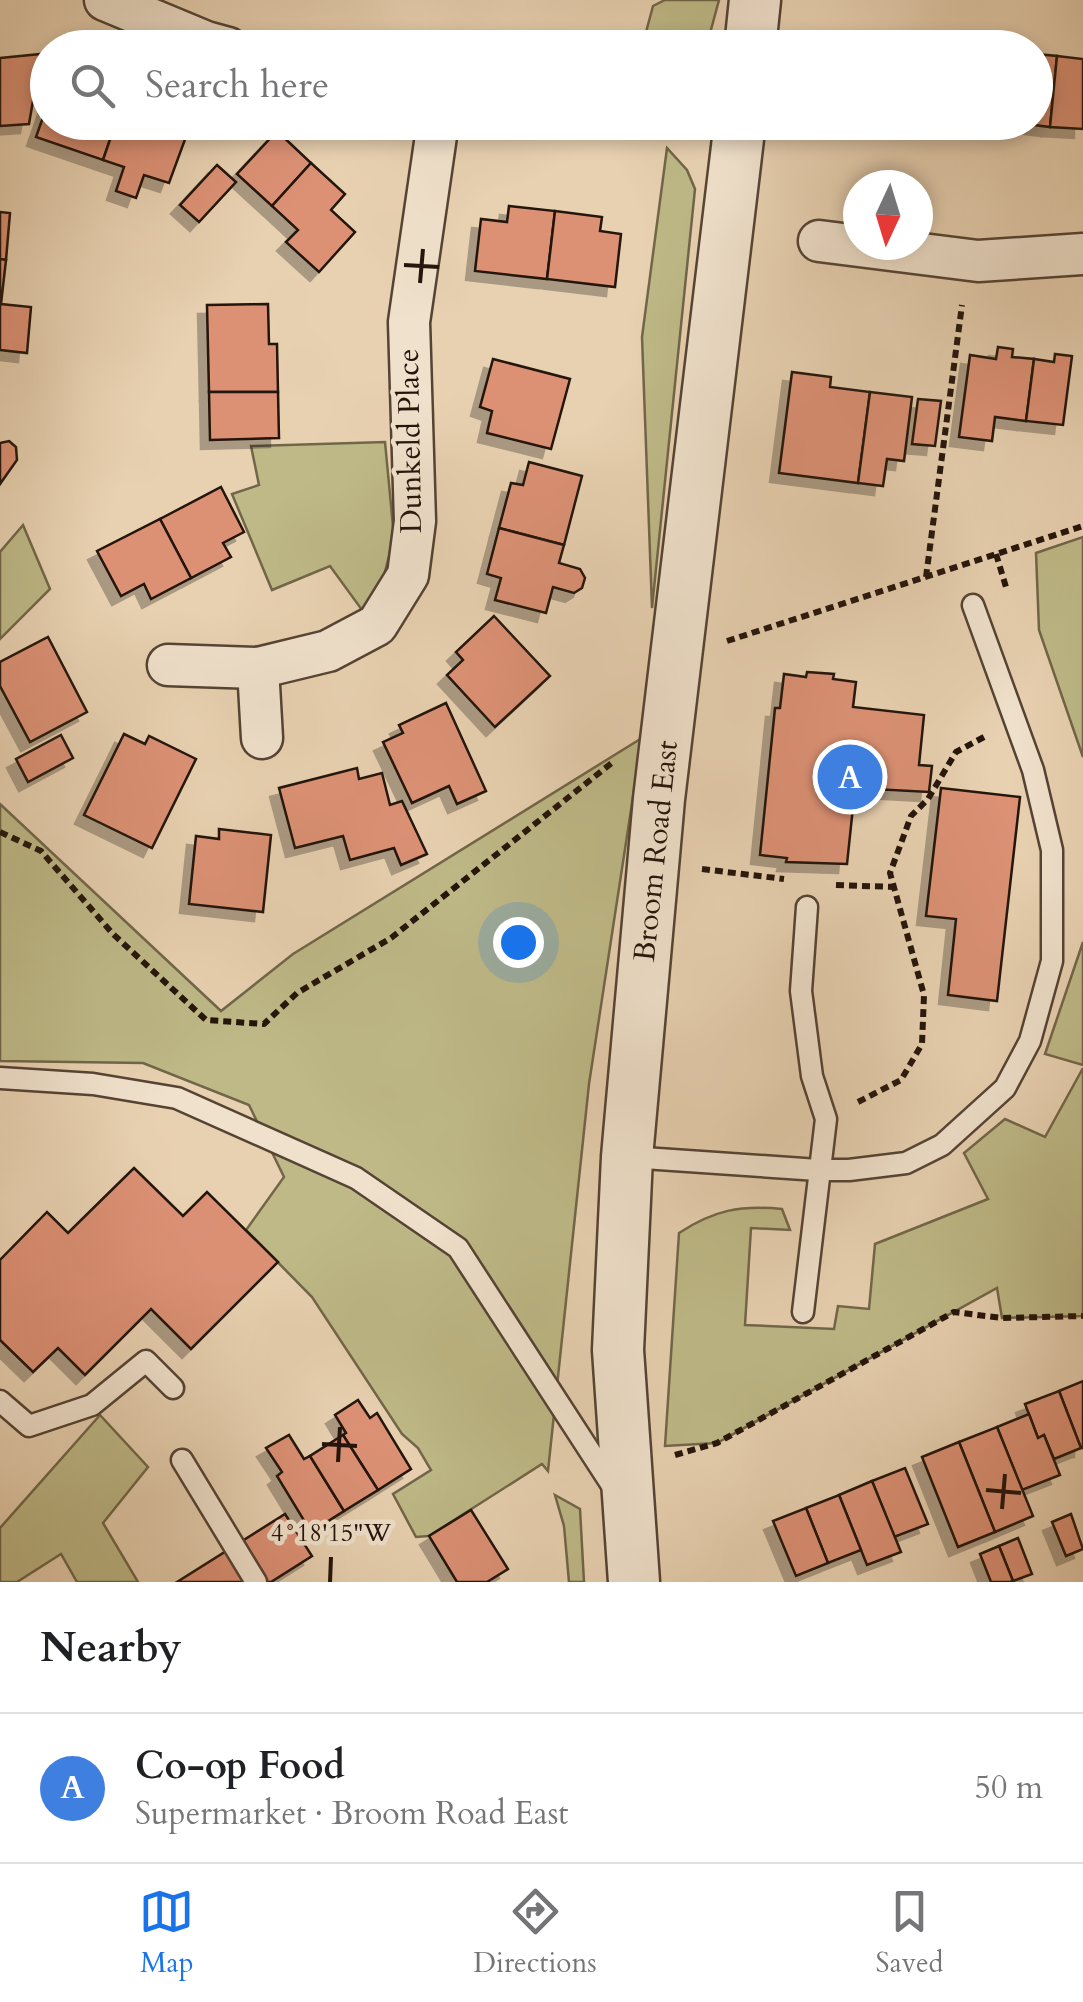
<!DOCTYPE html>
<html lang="en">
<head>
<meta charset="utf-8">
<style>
  :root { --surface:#fff; --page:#f6f6f6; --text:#202124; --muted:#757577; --line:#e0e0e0; --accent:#1a73e8 }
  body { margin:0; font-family:Cardo,serif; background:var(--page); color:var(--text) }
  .compass { position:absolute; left:843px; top:170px; width:90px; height:90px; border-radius:50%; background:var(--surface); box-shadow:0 5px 15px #0003; rotate:184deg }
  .you { position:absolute; left:518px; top:942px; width:35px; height:35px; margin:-25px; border:8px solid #fff; border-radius:50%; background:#1a73e8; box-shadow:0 0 0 15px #1a73e833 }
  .badge { display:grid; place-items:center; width:65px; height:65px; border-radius:50%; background:var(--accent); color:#fff; font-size:32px; font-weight:700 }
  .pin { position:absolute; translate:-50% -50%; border:5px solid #fff; box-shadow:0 2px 10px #0006 }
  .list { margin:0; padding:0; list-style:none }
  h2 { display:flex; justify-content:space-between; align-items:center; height:130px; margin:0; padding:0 40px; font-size:42px }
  h2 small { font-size:32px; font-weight:400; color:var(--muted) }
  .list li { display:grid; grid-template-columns:65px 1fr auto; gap:30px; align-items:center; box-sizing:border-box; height:150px; padding:0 40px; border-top:2px solid var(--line) }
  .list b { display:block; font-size:38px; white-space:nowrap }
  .list p { margin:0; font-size:32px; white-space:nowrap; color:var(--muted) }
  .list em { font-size:32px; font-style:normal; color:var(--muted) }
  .icon { flex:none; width:55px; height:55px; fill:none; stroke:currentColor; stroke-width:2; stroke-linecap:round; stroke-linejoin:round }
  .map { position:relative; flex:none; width:1083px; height:1582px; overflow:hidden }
  .search { position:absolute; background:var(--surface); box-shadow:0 5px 15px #0003; left:30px; right:30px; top:30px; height:110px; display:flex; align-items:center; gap:25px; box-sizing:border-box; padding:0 35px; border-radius:55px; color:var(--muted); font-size:38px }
  .sheet { height:280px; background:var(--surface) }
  nav { display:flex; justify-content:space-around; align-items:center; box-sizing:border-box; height:140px; border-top:2px solid var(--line); background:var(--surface); font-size:28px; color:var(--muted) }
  nav a { display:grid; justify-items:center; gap:5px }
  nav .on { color:var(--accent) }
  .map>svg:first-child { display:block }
  .green { fill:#beb987; stroke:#716649; stroke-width:2.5 }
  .building { fill:#dc9175; stroke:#24140b; stroke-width:2.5; filter:url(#shadow) }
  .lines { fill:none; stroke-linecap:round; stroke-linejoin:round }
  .service-casing { stroke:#554334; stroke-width:25 }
  .minor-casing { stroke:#554334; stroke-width:45 }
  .tertiary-casing { stroke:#554334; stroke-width:55 }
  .path { stroke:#24140b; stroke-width:6; stroke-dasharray:8 5; stroke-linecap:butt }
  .service { stroke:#f0e1cc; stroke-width:20 }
  .minor { stroke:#f0e1cc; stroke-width:40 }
  .tertiary { stroke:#f0e1cc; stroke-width:50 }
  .ticks { fill:none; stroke:#24140b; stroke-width:4 }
  .labels { text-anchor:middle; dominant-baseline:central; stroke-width:9; stroke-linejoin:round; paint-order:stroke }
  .street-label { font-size:30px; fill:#24140b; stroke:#f0e1cc }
  .ticks-label { font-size:25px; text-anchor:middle; fill:#24140b; stroke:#f0e1cc; stroke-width:9; stroke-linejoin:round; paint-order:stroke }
</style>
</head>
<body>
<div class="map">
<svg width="1083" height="1582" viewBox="0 0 1083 1582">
  <defs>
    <filter id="shadow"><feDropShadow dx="-9" dy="9" stdDeviation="0" flood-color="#0004"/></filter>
  </defs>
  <rect width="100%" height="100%" fill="#e8d1b1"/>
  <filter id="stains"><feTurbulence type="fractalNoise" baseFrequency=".002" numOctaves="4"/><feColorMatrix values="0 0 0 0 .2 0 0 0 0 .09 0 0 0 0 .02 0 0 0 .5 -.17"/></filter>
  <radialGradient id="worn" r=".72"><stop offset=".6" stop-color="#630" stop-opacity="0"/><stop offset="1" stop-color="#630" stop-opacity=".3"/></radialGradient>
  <!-- green -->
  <g class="green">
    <polygon points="665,0 719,0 708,41 703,47 642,47 653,6"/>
    <polygon points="667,148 687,170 695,189 652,608 642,337"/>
    <polygon points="385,442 394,537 382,583 362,610 330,566 272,590 232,494 259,485 251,446"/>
    <polygon points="23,525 50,589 0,639 0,552"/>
    <polygon points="1083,537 1083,757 1039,630 1036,553"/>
    <polygon points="642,738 589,1084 548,1471 542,1464 429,1536 416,1537 393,1494 431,1470 418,1448 402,1434 312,1297 246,1230 284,1177 249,1105 143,1063 0,1061 0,804 221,1011 293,954"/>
    <polygon points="1083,942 1083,1065 1045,1054"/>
    <path d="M1083,1068V1316L1002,1318L997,1288L717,1443L665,1446L679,1233C714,1210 740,1205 782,1209L790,1230L751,1228L745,1325L834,1329L838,1306L869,1309L875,1244L988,1199L964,1153L1005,1119L1045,1137Z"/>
    <polygon points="100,1415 148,1467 103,1523 138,1582 77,1582 61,1554 17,1582 0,1582 0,1528"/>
    <polygon points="555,1495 580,1509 584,1582 569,1582 564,1526"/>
  </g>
  <!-- building -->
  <g class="building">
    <polygon points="846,34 901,39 900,48 844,48"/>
    <polygon points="901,39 955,45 955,48 900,48"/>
    <polygon points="41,54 29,124 0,126 0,58"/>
    <polygon points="1036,54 1057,56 1050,127 1011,122 1036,122"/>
    <polygon points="1057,56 1083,59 1083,129 1050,127"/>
    <polygon points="48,103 48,122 116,122 103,160 36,137"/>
    <polygon points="116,122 165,122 164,126 187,134 169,183 144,175 136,198 116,191 124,167 103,160"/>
    <polygon points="277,131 311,163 272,206 237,174"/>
    <polygon points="311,163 345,194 331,210 355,232 319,272 286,242 298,230 272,206"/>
    <polygon points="217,165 236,182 199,222 180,205"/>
    <polygon points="509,206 555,211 547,279 475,271 481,219 507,222"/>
    <polygon points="555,211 602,217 600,231 621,234 615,287 547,279"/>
    <polygon points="0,212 10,213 6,260 0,259"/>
    <polygon points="0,259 6,260 1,304 31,307 27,353 0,350"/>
    <polygon points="268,304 269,344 277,344 278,392 209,392 207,305"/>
    <polygon points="998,347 1013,349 1012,357 1034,359 1026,421 995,417 992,441 959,437 970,355 996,359"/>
    <polygon points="1055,354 1072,356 1063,425 1026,421 1034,359 1054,362"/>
    <polygon points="493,359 570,379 551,449 487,433 492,411 480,407"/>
    <polygon points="792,372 831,377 830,387 870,392 858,483 779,473"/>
    <polygon points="209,392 278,392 279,438 210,440"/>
    <polygon points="870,392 912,397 904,461 887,459 883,486 858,483"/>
    <polygon points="918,399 941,401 935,446 912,444"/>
    <polygon points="9,441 16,447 17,460 0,484 0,443"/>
    <polygon points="529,462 582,476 564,545 499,528 511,483 523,485"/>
    <polygon points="221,487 244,532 223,543 231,557 191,578 160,519"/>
    <polygon points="160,519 191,578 151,599 144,584 121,596 97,551"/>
    <polygon points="499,528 564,545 559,563 580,569 585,578 582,588 574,593 553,587 546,613 495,600 501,578 487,574"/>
    <polygon points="494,616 550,676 495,727 447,675 463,660 456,652"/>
    <polygon points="48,637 87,712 30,742 0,686 0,662"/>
    <polygon points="807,672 834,674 833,679 856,682 853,707 924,715 919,765 932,766 929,792 855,788 847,864 786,862 787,858 760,855 775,708 780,708 784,674 806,677"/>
    <polygon points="446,703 486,791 457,804 449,786 412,803 383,742 403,733 399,725"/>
    <polygon points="124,734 145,744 149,736 196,759 152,848 84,815"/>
    <polygon points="61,735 73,758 28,782 16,759"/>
    <polygon points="357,768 359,779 382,773 390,805 402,801 427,854 401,865 394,848 350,860 343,836 295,848 279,788"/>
    <polygon points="941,788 1020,797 997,1001 948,995 956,919 926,916"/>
    <polygon points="219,829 271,835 263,912 189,904 196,836 219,839"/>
    <polygon points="134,1168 183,1216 207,1192 278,1262 191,1349 151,1309 85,1375 58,1348 33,1372 0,1340 0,1260 47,1212 68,1233"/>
    <polygon points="1083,1381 1083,1448 1081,1448 1059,1391"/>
    <polygon points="1059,1391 1081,1448 1054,1459 1044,1435 1038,1438 1025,1404"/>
    <polygon points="358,1400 370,1418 377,1413 411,1469 378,1490 343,1435 346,1433 335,1415"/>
    <polygon points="1029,1414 1038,1438 1044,1435 1060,1475 1022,1490 997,1427"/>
    <polygon points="997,1427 1033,1516 995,1532 959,1442"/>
    <polygon points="289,1435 304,1459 310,1456 344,1511 311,1532 277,1476 282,1472 266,1448"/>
    <polygon points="343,1435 378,1490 344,1511 310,1456"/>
    <polygon points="959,1442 995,1532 958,1547 922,1457"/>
    <polygon points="905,1468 928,1524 894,1537 872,1481"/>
    <polygon points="872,1481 901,1552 867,1565 839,1495"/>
    <polygon points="839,1495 861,1550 828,1563 806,1508"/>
    <polygon points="806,1508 828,1563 796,1576 773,1521"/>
    <polygon points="471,1510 508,1569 487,1582 457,1582 429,1536"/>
    <polygon points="285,1514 312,1556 271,1582 177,1582"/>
    <polygon points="1071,1514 1083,1549 1066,1556 1052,1522"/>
    <polygon points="1018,1538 1032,1574 1013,1581 999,1546"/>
    <polygon points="999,1546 1013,1581 1010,1582 991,1582 980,1554"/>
  </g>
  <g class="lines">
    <defs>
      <g id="service">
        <polyline points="0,1078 93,1084 177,1098 356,1178 458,1248 615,1490"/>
        <polyline points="629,1157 818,1170 849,1170 906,1163 942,1145 1005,1088 1030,1041 1052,961 1052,850 1033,770 973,605"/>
        <polyline points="803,1312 826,1119 812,1076 801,991 807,907"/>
        <polyline points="0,1401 29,1426 92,1405 146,1361 173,1388"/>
        <polyline points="182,1460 256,1582"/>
      </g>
      <g id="minor">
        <polyline points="105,0 206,42 228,48"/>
        <polyline points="819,241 978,261 1083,254"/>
        <polyline points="168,665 258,668 328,651 377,625 408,575 415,521 409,322 438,122"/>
        <polyline points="258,668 262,738"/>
      </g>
      <g id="tertiary">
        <polyline points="750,48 755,0"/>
        <polyline points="634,1582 618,1350 627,1157 659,799 740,122"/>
      </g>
    </defs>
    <!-- service casing -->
    <use href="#service" class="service-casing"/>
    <!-- minor casing -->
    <use href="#minor" class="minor-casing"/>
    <!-- tertiary casing -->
    <use href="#tertiary" class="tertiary-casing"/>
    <!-- path -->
    <g class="path">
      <polyline points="996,554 1006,587"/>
      <polyline points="926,577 962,305"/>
      <polyline points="727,641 1083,526"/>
      <polyline points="0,832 41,851 113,934 206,1020 264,1024 297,993 391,938 613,762"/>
      <polyline points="702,869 784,879"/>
      <polyline points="836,885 895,887"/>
      <polyline points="858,1102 901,1080 922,1044 924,995 890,873 911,816 928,799 956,752 984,737"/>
      <polyline points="675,1455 717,1443 954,1312 1002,1318 1083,1316"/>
    </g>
    <!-- service -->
    <use href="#service" class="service"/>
    <!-- minor -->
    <use href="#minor" class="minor"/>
    <!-- tertiary -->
    <use href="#tertiary" class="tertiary"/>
  </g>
  <!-- ticks -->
  <path class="ticks" d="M404,265L439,267M420,283L423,249M322,1444L357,1446M338,1462L340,1427M986,1490L1021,1493M1002,1509L1005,1474M330,1582L331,1557"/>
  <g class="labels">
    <!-- street labels -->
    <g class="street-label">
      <text transform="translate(410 441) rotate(-91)">Dunkeld Place</text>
      <text transform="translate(656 851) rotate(-84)">Broom Road East</text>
    </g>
  </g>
  <g class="ticks-label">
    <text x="331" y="1541">4°18'15"W</text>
  </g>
  <rect width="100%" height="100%" filter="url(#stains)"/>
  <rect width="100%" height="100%" fill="url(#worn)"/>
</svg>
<svg class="compass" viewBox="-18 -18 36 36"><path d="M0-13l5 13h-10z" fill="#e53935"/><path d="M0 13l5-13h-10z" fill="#757577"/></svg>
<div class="you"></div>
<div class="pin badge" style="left:850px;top:777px;background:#3f7fe0">A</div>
<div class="search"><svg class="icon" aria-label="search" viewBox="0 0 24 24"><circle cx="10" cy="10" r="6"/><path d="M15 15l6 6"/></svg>Search here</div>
</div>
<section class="sheet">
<h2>Nearby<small></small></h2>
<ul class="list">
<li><span class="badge" style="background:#3f7fe0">A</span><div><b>Co-op Food</b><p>Supermarket · Broom Road East</p></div><em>50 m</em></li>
</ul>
</section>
<nav>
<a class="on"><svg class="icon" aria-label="map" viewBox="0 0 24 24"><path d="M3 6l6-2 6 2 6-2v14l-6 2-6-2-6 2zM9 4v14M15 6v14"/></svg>Map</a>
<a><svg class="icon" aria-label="directions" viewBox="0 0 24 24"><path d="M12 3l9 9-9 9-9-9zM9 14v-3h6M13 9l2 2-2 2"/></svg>Directions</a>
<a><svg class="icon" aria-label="saved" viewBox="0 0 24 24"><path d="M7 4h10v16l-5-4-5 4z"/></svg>Saved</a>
</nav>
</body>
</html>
